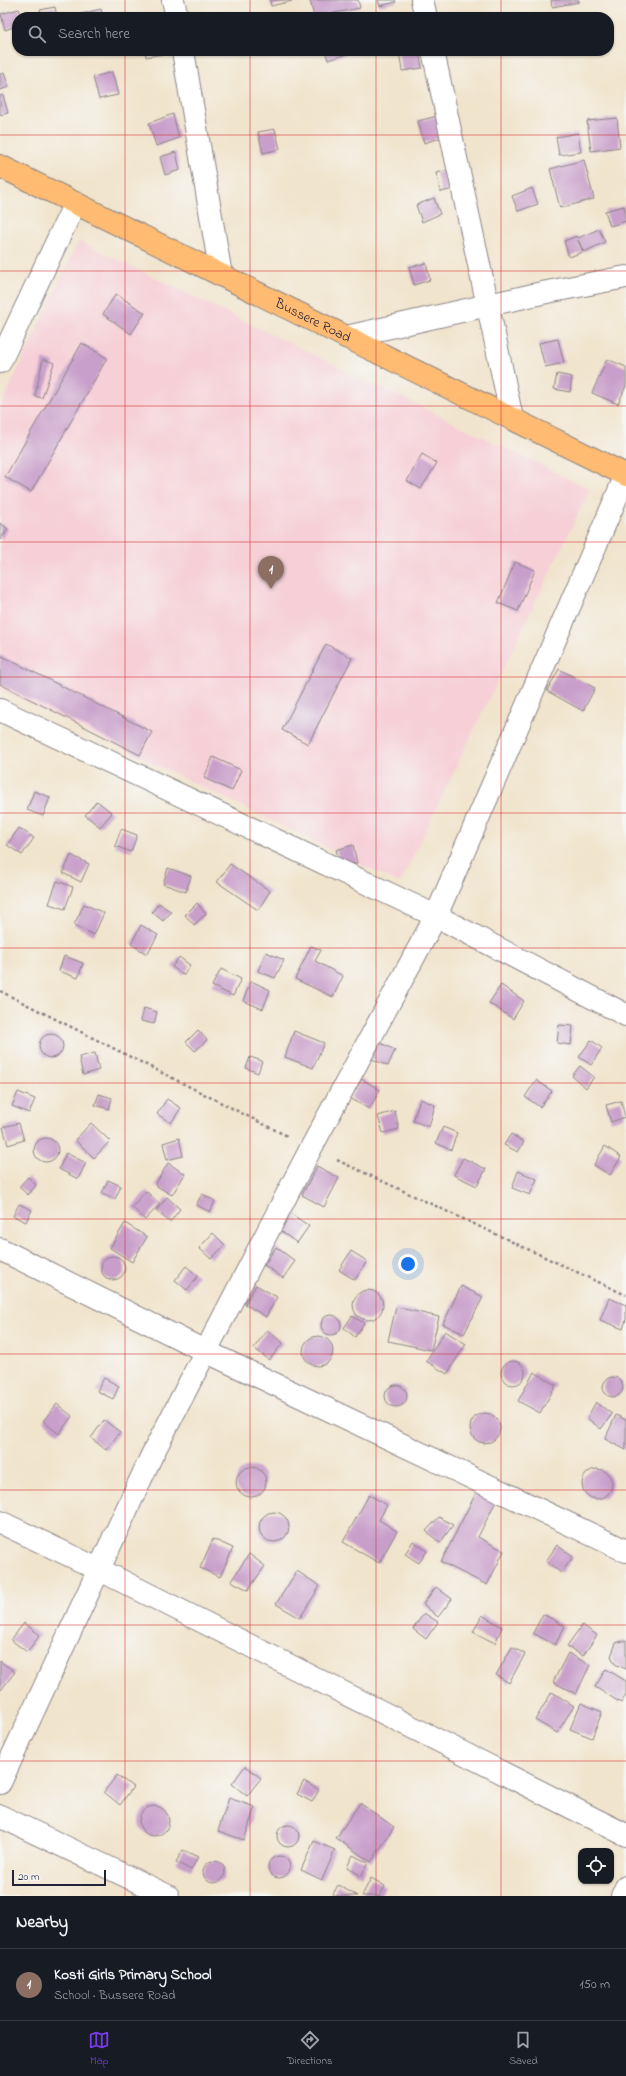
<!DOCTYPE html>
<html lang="en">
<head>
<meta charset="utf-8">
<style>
  :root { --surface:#171b24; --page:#20242c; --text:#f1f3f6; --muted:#9ea1a6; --line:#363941; --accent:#7c3aed }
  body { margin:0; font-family:"Indie Flower",sans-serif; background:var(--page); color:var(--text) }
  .controls { position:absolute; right:12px; bottom:12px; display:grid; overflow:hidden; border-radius:8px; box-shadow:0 1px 3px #0004 }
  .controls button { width:36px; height:36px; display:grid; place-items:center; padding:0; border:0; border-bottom:1px solid var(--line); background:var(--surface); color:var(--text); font:20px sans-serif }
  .scale { position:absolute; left:12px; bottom:10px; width:94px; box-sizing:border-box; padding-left:4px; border:2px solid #22223b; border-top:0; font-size:11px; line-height:14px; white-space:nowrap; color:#22223b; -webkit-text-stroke:3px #f6f6f2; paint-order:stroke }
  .you { position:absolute; left:408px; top:1264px; width:14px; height:14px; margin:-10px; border:3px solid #fff; border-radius:50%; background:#1a73e8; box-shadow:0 0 0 6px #1a73e833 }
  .badge { display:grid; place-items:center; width:26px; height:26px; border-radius:50%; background:var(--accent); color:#fff; font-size:13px; font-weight:700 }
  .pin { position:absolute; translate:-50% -33px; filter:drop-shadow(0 1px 2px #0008) }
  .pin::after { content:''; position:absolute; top:21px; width:14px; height:12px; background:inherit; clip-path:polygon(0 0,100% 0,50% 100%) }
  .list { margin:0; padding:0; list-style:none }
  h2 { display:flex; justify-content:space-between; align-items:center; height:52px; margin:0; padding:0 16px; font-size:17px }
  h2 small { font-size:13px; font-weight:400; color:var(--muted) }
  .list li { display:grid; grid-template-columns:26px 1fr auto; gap:12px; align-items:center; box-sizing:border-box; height:72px; padding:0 16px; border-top:1px solid var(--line) }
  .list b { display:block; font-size:15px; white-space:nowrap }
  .list p { margin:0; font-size:13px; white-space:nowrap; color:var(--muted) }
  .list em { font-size:13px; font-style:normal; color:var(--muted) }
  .icon { flex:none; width:22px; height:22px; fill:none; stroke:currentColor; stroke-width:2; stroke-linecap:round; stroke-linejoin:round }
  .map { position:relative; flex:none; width:626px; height:1896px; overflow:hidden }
  .search { position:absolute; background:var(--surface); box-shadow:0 1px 3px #0004; left:12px; right:12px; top:12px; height:44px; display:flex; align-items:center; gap:10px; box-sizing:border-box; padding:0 14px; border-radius:16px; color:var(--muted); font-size:15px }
  .sheet { height:124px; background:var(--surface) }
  nav { display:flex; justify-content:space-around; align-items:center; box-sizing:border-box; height:56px; border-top:1px solid var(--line); background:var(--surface); font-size:11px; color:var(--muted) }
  nav a { display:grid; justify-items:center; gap:2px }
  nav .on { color:var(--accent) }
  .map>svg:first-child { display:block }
  .built { fill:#f6cfd7 }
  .building { fill:#c89eca }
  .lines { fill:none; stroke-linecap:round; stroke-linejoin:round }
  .minor-casing { stroke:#8a8384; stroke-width:24 }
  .primary-casing { stroke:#8a8384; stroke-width:24 }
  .path { stroke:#8a8384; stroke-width:2.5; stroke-dasharray:3 3; stroke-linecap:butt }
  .minor { stroke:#fff; stroke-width:22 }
  .primary { stroke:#ffbb71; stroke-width:22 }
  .grid { fill:none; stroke:#d62828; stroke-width:1; stroke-opacity:0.55 }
  .labels { text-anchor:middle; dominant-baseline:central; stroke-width:3; stroke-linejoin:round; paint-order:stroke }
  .street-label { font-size:14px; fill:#22223b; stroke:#f6f6f2 }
</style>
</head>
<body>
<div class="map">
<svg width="626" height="1896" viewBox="0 0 626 1896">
  <rect width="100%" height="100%" fill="#f6f6f2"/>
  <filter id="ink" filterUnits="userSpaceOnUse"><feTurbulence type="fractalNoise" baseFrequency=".025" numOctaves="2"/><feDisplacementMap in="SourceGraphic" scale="8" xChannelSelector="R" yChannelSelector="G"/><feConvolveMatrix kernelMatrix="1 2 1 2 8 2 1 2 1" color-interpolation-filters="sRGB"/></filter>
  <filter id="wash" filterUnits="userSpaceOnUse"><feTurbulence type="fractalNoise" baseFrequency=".012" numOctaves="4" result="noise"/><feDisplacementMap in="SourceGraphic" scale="16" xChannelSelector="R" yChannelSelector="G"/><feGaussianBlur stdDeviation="0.9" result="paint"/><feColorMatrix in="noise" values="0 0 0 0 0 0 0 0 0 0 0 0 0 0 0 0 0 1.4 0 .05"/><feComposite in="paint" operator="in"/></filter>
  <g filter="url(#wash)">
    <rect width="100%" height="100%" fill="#f1e4cd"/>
    <!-- built -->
    <polygon class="built" points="79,241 590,489 400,883 0,689 0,407"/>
    <g id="blocks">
      <!-- building -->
      <g class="building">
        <polygon points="270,0 291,0 292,1 271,6"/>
        <polygon points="310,0 358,0 360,8 314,17"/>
        <polygon points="378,0 395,0 396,2 380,6"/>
        <polygon points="551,0 579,0 579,2 552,7"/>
        <polygon points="55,7 57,17 42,17 40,10"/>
        <polygon points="19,9 22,17 17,17 17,26 5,30 1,14"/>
        <polygon points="101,9 103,17 72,17 72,16"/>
        <polygon points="145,51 163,51 163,54 146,57"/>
        <polygon points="325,51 356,51 328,60"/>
        <polygon points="399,51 419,51 422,68 402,71"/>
        <polygon points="112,72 118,95 99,99 93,77"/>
        <polygon points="4,73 9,87 0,90 0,74"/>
        <polygon points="3,95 8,113 0,115 0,96"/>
        <polygon points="173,114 179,138 156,146 149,123"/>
        <polygon points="441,115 447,136 424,143 418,121"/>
        <polygon points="617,118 620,147 591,151 587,121"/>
        <polygon points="275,129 280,149 263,153 258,132"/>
        <polygon points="578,133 581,152 559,155 556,137"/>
        <polygon points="176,152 180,170 165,175 160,157"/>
        <polygon points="584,160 594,199 560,208 550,169"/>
        <polygon points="450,170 454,189 441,192 436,173"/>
        <polygon points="532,188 538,204 518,211 512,196"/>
        <polygon points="434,198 440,214 422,222 416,205"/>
        <polygon points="624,206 626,221 610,226 605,211"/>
        <polygon points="599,229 605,242 584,252 578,240 583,252 569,257 564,241 577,236 578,238"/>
        <polygon points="426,263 430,280 414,285 409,267"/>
        <polygon points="116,294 145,313 131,334 103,314"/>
        <polygon points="558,339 564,363 545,367 539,343"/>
        <polygon points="82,343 107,358 31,492 5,477"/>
        <polygon points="43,359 54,363 42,398 35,396"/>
        <polygon points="607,359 626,367 626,386 618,404 592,393"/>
        <polygon points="557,374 572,377 570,392 554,389"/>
        <polygon points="422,454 437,463 421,489 407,481"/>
        <polygon points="0,523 8,529 0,540"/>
        <polygon points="515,562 535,570 518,611 498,603"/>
        <polygon points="326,644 352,658 308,744 282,730"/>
        <polygon points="0,655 152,732 140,755 0,684"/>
        <polygon points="559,669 595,688 583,711 547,691"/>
        <polygon points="213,757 241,770 232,791 204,778"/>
        <polygon points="34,791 50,797 43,816 27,810"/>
        <polygon points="97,801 112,813 100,827 85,815"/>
        <polygon points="19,828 34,838 22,855 7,845"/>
        <polygon points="121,829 137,835 131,852 115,846"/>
        <polygon points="353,845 357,863 341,867 336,850"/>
        <polygon points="71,855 89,864 81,882 63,873"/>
        <polygon points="230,864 270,891 258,910 217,882"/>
        <polygon points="168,868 191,876 186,892 163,884"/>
        <polygon points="57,881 73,887 65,909 49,904"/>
        <polygon points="159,903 171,912 163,921 152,912"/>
        <polygon points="197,903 206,914 194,925 185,915"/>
        <polygon points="84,904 104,913 94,935 74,925"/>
        <polygon points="141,925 158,935 147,954 131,944"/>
        <polygon points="311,946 321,950 315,961 343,976 333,997 295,979"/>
        <polygon points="266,952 284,960 275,978 258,971"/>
        <polygon points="64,956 83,963 78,978 59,971"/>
        <polygon points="179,957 190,965 184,975 172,967"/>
        <polygon points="221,969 241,979 233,996 212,986"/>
        <polygon points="251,981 270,990 263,1009 243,1001"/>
        <polygon points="501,985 524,1001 513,1019 489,1003"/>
        <polygon points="144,1008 157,1012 154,1024 141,1021"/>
        <polygon points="559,1025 573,1026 571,1045 557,1043"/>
        <polygon points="198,1030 207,1040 195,1051 186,1042"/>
        <polygon points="294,1031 324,1043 313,1068 285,1057"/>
        <circle cx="51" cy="1046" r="12"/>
        <polygon points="374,1040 395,1050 388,1066 367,1057"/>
        <polygon points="591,1040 602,1048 591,1065 579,1057"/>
        <polygon points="95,1053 99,1070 83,1075 79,1057"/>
        <polygon points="250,1057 262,1061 258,1073 246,1068"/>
        <polygon points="580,1066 594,1077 586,1088 572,1076"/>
        <polygon points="362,1079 380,1090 369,1109 350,1098"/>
        <polygon points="536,1080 552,1091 540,1107 525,1097"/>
        <polygon points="18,1092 35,1099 29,1113 12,1106"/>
        <polygon points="99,1094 112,1098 109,1109 95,1105"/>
        <polygon points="167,1099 181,1108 171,1123 157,1114"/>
        <polygon points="420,1099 435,1105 429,1127 413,1121"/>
        <polygon points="621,1101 625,1117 611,1122 606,1105"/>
        <polygon points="395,1111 399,1129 383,1133 378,1116"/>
        <polygon points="19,1123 24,1140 8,1145 3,1127"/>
        <polygon points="91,1123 110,1141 94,1158 75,1140"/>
        <polygon points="443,1127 457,1133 451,1150 436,1143"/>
        <polygon points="511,1134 524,1142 518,1152 504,1145"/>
        <circle cx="46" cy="1150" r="12"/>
        <polygon points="179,1138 183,1156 167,1160 163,1143"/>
        <polygon points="605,1146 621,1157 610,1175 594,1165"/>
        <polygon points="66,1153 86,1163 78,1179 59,1169"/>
        <polygon points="463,1158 486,1169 477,1186 454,1175"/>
        <polygon points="168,1163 185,1174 172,1195 155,1185"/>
        <polygon points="317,1166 339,1178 324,1207 302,1195"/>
        <polygon points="518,1171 537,1179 530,1195 512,1188"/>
        <polygon points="28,1177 36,1185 28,1195 19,1187"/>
        <polygon points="108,1180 121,1186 115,1199 102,1193"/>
        <polygon points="146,1191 160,1204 145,1220 132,1207"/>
        <polygon points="202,1194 215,1201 210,1212 196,1205"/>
        <polygon points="167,1197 180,1209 170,1222 156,1211"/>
        <polygon points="19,1204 32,1210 26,1222 13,1216"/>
        <polygon points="290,1213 309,1226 297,1243 278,1229"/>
        <polygon points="125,1223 147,1237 132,1262 110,1248"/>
        <polygon points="213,1233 225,1245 211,1259 199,1248"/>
        <polygon points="276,1247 295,1261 283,1278 264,1265"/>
        <polygon points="351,1251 367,1261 355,1280 339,1270"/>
        <circle cx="113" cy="1268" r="12"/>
        <polygon points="186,1266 198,1276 187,1290 175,1280"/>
        <polygon points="256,1285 277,1297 266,1317 245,1304"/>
        <polygon points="461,1286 483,1297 464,1334 443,1324"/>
        <circle cx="368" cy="1305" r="15"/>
        <polygon points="609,1298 626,1305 626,1320 623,1329 600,1320"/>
        <polygon points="396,1307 439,1317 431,1350 388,1341"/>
        <circle cx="331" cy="1325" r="10"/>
        <polygon points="352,1316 364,1323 355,1337 344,1328"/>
        <polygon points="267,1330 283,1343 269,1360 254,1348"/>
        <polygon points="445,1331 466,1344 447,1374 426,1361"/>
        <circle cx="318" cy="1351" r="15"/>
        <circle cx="513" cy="1373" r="12"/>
        <polygon points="534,1372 556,1385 540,1413 518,1401"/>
        <circle cx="613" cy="1387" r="10"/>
        <polygon points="104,1378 119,1386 113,1399 97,1391"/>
        <circle cx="396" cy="1396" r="11"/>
        <polygon points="596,1402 612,1414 601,1429 587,1418"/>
        <polygon points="57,1404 72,1416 59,1434 43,1421"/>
        <circle cx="485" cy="1428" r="15"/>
        <polygon points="616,1415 626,1420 626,1450 605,1439"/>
        <polygon points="104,1420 120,1432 106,1450 91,1438"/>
        <circle cx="251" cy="1482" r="15"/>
        <circle cx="597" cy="1484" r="15"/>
        <polygon points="477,1491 496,1501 478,1537 504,1551 487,1585 441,1562"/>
        <polygon points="369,1495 387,1505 379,1520 397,1531 379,1563 343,1542"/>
        <circle cx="274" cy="1527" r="15"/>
        <polygon points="439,1517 453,1525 440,1543 426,1531"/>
        <polygon points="213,1539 233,1548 220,1577 200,1568"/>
        <polygon points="413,1541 427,1551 419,1563 405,1554"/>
        <polygon points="557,1545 573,1557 561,1573 546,1561"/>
        <polygon points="249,1554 265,1566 248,1590 231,1581"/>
        <polygon points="297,1571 320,1586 300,1618 276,1604"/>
        <polygon points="436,1587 452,1599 438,1617 423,1604"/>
        <polygon points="424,1613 438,1622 426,1639 413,1629"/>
        <polygon points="543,1614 565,1626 555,1645 533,1633"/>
        <polygon points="482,1615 502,1627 495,1643 473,1632"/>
        <polygon points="24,1623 40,1635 27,1652 11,1640"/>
        <polygon points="582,1625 597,1635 583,1656 567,1646"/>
        <polygon points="626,1640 626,1669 615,1664 611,1656 616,1643"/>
        <polygon points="512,1647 525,1654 509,1683 496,1675"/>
        <polygon points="568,1653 590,1665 576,1694 553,1682"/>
        <polygon points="0,1661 15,1672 1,1690 0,1689"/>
        <polygon points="606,1669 626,1681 626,1695 621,1703 595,1687"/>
        <polygon points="552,1692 574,1706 557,1733 535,1720"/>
        <polygon points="581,1703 602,1712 592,1738 570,1729"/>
        <polygon points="245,1766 261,1778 247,1796 232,1784"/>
        <polygon points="117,1775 133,1787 120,1805 104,1792"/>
        <polygon points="304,1781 319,1790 312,1802 297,1794"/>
        <polygon points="229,1798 255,1807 244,1840 218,1831"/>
        <polygon points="360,1803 394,1827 371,1862 336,1838"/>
        <circle cx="154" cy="1821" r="15"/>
        <circle cx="288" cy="1836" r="11"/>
        <polygon points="314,1841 335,1850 322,1880 301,1870"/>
        <polygon points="183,1850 198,1857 191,1870 176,1862"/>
        <polygon points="353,1855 368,1863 361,1876 347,1867"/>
        <circle cx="279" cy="1867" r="11"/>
        <circle cx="214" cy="1872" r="11"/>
        <polygon points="371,1878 385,1886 380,1896 362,1896"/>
        <polygon points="338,1885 357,1896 332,1896"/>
      </g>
    </g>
  </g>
  <g filter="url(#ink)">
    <use href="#blocks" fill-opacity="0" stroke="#8a8384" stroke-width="1"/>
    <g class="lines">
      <defs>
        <g id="minor">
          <polyline points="173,0 177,17"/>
          <polyline points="422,0 426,17"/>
          <polyline points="183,51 221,275"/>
          <polyline points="433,51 512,418"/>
          <polyline points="346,337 542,293 626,277"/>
          <polyline points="0,362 75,203"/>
          <polyline points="0,710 436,916 626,1015"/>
          <polyline points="0,1249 205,1351 626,1551"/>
          <polyline points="0,1522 98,1569 626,1835"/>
          <polyline points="0,1783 151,1457 311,1148 436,916 626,475"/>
          <polyline points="0,1816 168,1896"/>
          <polyline points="622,1896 626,1887"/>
        </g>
        <g id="primary">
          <path id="s1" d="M0,166L626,475"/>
        </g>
      </defs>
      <!-- minor casing -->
      <use href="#minor" class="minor-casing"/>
      <!-- primary casing -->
      <use href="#primary" class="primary-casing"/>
      <!-- path -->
      <g class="path">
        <polyline points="0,991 287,1136"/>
        <polyline points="337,1160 626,1295"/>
      </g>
      <!-- minor -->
      <use href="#minor" class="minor"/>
      <!-- primary -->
      <use href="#primary" class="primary"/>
    </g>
  </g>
  <!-- grid -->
  <path class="grid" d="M125,0V17M250,0V17M376,0V17M501,0V17M125,51V1896M250,51V1896M376,51V1896M501,51V1896M0,135H626M0,271H626M0,406H626M0,542H626M0,677H626M0,813H626M0,948H626M0,1083H626M0,1219H626M0,1354H626M0,1490H626M0,1625H626M0,1761H626"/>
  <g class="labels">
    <!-- street labels -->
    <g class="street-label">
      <text stroke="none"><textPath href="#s1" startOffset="349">Bussere Road</textPath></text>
    </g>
  </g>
</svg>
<div class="controls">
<button><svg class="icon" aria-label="locate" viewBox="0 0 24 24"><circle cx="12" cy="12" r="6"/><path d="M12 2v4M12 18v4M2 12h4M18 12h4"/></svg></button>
</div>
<div class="scale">20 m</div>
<div class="you"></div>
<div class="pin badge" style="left:271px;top:589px;background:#8d6e63">1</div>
<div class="search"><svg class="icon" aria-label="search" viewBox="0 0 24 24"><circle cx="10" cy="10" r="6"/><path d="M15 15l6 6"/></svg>Search here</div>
</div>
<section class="sheet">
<h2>Nearby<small></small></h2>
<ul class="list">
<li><span class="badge" style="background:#8d6e63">1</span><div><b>Kosti Girls Primary School</b><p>School · Bussere Road</p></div><em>150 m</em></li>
</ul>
</section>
<nav>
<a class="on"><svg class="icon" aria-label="map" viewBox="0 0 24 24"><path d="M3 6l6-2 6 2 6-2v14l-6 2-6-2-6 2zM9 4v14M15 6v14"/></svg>Map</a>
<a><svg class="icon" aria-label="directions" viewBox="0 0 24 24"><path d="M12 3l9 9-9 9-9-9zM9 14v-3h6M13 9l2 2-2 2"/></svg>Directions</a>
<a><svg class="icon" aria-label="saved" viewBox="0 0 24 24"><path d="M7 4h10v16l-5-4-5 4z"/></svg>Saved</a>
</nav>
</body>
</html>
